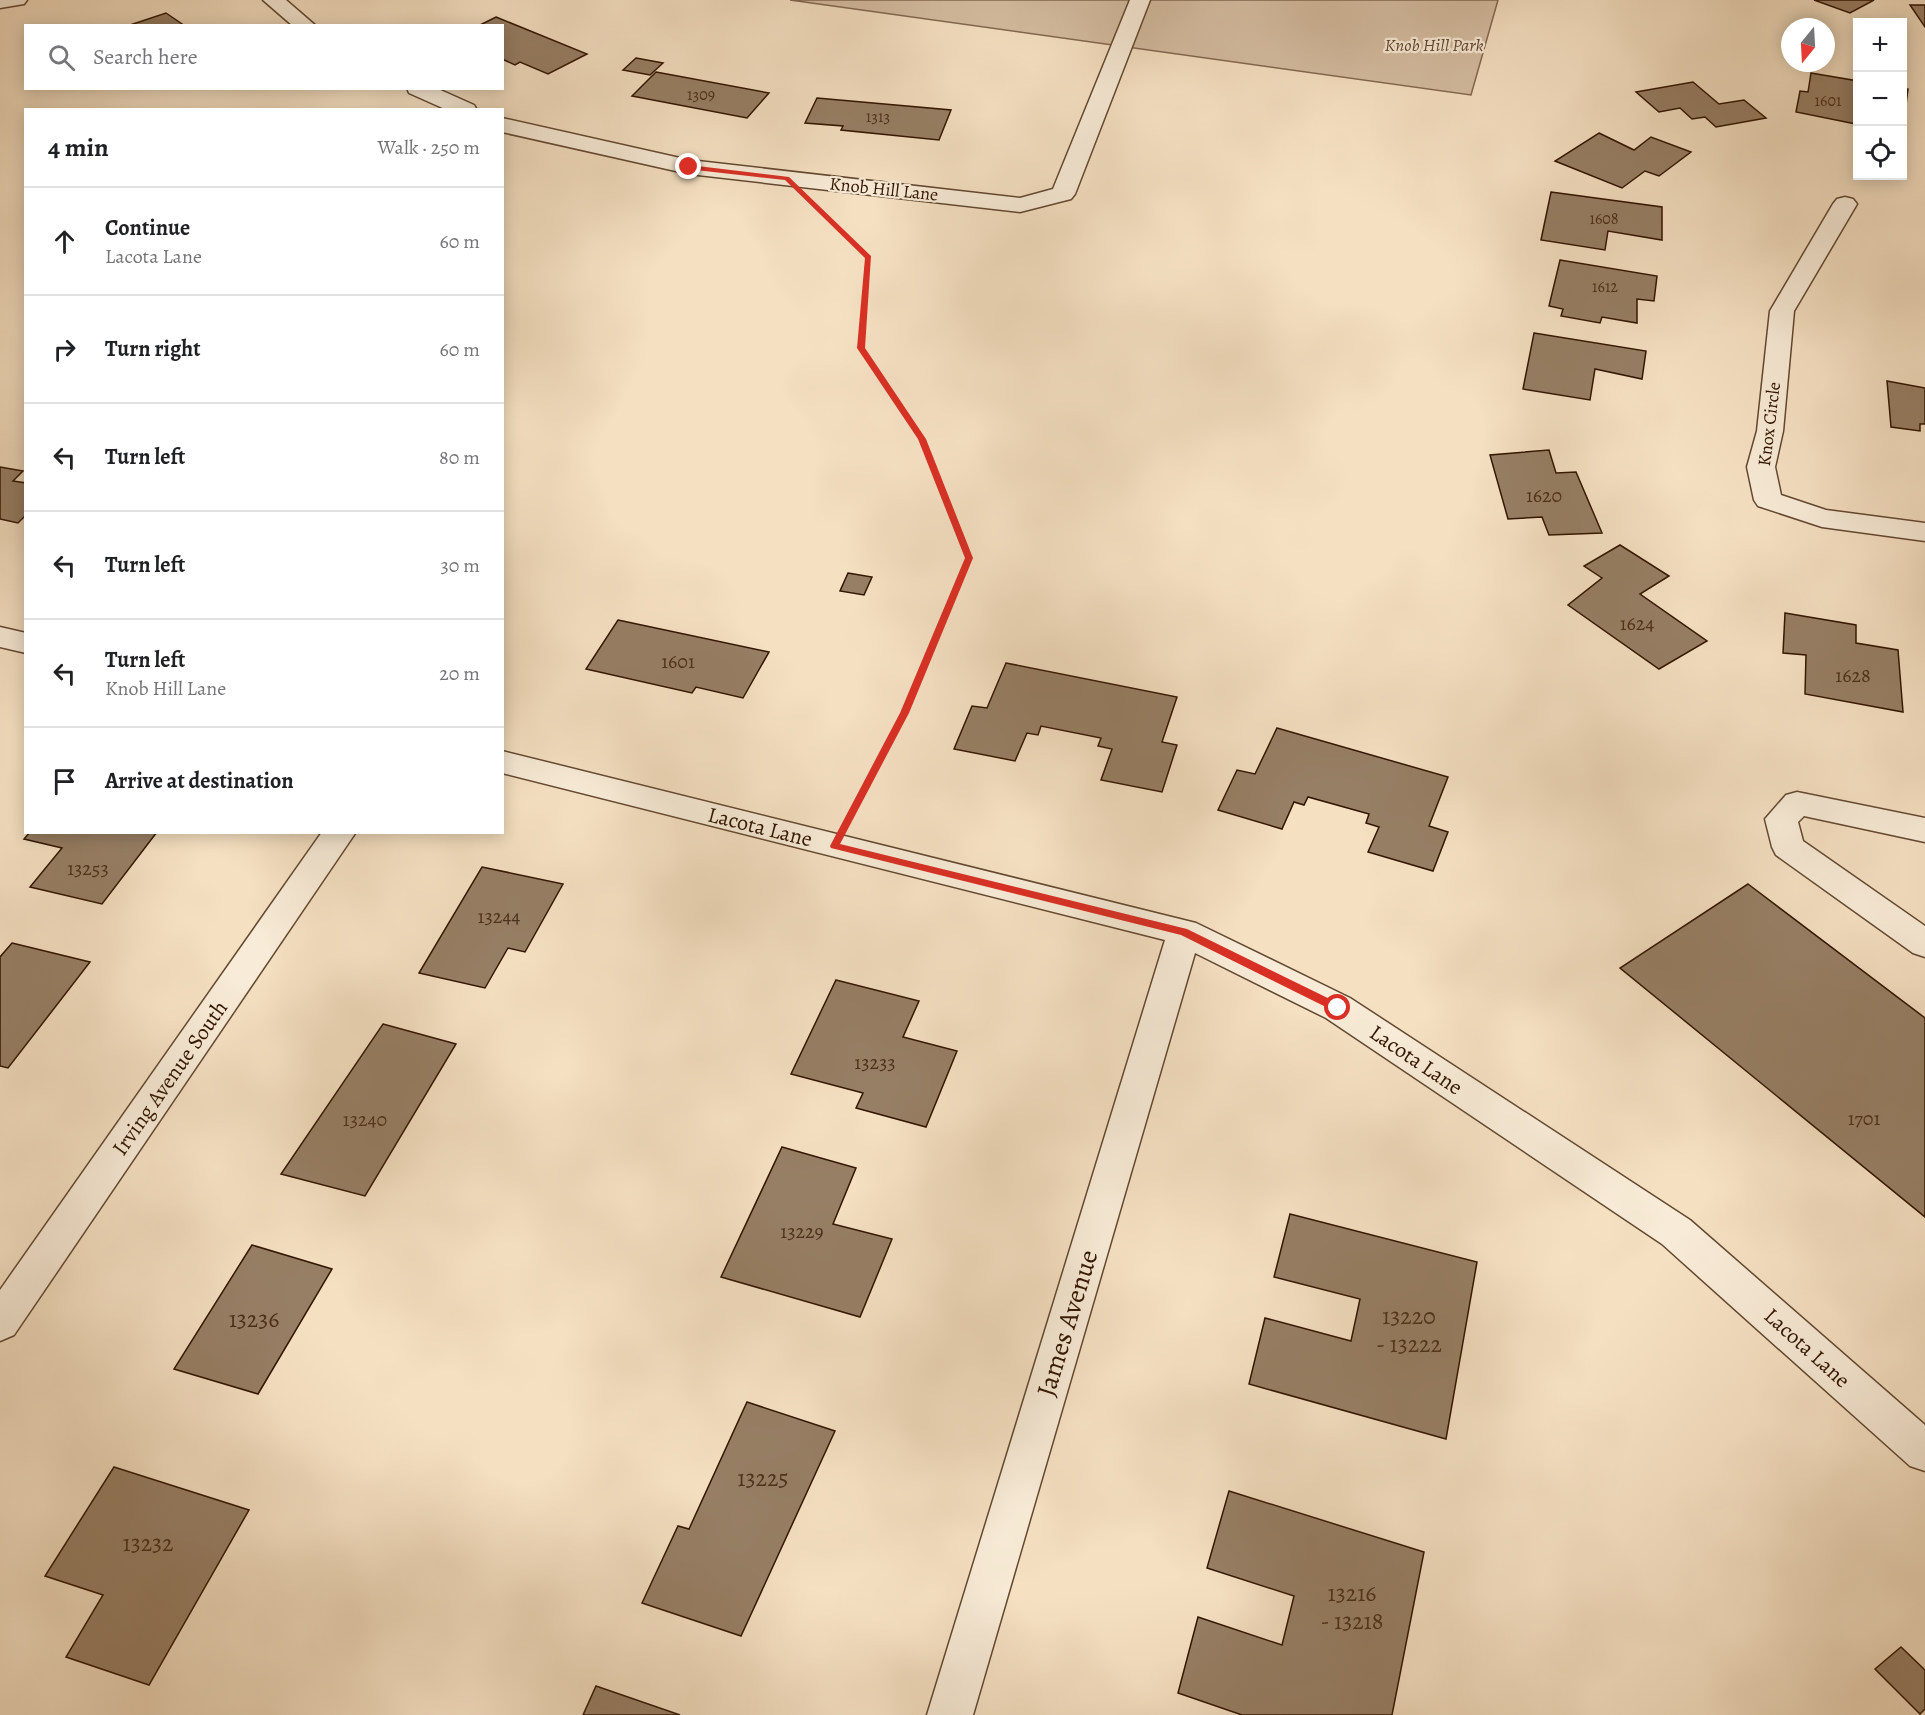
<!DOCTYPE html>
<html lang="en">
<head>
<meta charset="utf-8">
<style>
  :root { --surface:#fff; --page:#f2f2f2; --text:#202124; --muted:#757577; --line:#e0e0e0 }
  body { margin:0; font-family:Alegreya,serif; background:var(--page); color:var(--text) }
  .controls { position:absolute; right:18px; top:18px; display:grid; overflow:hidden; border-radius:0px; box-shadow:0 3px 15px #0003 }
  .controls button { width:54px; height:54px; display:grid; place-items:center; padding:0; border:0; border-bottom:2px solid var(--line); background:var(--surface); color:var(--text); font:30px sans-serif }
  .compass { position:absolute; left:1781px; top:18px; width:54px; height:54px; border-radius:50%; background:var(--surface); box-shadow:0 3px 15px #0003; rotate:198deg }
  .stop { position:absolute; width:18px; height:18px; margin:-14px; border:4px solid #d93025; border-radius:50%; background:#fff }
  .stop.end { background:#d93025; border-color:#fff; box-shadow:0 2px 6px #0008 }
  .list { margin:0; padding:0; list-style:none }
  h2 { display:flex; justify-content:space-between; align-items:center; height:78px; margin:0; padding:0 24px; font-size:26px }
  h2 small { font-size:20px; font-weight:400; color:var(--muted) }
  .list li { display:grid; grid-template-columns:39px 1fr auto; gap:18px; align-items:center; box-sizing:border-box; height:108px; padding:0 24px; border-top:2px solid var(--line) }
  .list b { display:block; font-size:22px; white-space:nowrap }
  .list p { margin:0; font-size:20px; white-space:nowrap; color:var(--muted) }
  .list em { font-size:20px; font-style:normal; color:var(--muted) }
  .icon { flex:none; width:33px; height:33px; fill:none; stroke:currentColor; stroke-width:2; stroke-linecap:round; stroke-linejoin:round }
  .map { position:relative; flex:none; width:1925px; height:1715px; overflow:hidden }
  .search { position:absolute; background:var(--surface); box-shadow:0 3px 15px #0003; left:24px; top:24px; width:480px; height:66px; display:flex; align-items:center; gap:15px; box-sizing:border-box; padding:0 21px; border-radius:0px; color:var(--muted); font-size:22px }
  .panel { position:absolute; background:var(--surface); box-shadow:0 3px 15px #0003; left:24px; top:108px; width:480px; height:726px; border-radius:0px }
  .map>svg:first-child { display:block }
  .green { fill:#d4bda1; stroke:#836950; stroke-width:1.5 }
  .building { fill:#977f65; stroke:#321500; stroke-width:1.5 }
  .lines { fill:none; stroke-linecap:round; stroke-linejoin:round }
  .minor-casing { stroke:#634830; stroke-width:3 }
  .path-far1 { stroke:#321500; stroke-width:3; stroke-dasharray:3 2; stroke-linecap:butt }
  .path { stroke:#321500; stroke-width:4; stroke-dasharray:4.5 3; stroke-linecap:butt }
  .minor { fill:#f8ebd7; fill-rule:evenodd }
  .route { fill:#d93025 }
  .labels { text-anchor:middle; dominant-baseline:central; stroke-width:4.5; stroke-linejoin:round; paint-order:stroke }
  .far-number-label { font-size:16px; fill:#4b3019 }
  .far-park-label { font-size:18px; font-style:italic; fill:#634730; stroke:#f8ebd7 }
  .far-street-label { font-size:18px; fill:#321500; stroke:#f8ebd7 }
  .number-label { font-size:20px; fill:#4b3019 }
  .street-label { font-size:22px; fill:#321500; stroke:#f8ebd7 }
  .near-number-label { font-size:24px; fill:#4b3019 }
  .near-street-label { font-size:27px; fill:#321500; stroke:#f8ebd7 }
</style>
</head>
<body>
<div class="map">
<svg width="1925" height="1715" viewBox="0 0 1925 1715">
  <rect width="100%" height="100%" fill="#f5e0c2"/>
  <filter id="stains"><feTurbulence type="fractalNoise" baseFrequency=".00333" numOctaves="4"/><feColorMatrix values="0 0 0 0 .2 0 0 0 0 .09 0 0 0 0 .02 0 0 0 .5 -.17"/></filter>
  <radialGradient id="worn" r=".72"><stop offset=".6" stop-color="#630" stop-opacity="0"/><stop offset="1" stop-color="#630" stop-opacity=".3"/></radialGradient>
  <!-- green -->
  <polygon class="green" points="790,0 1498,0 1471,95"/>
  <!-- building -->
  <g class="building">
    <polygon points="1814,0 1874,0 1850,13"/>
    <polygon points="1910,5 1925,5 1925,27"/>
    <polygon points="166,13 185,26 127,26"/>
    <polygon points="496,17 587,54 548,74 520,62 515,65 502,59 502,26 478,26"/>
    <polygon points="636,58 663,63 650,75 623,70"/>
    <polygon points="656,72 769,93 747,118 632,96"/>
    <polygon points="1811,73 1858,81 1856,124 1796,112 1800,91 1808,92"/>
    <polygon points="1693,82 1719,104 1744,100 1766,118 1716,127 1705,117 1692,119 1680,108 1659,112 1636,92"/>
    <polygon points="1902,88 1908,89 1904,120 1902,120"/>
    <polygon points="817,98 951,110 939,140 841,130 843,126 805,123"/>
    <polygon points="1599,133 1634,150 1651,137 1691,152 1659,176 1645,171 1622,188 1555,161"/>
    <polygon points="1551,192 1662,207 1662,240 1608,231 1605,250 1541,240"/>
    <polygon points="1560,260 1657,276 1654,301 1637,299 1637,323 1602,317 1600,323 1561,316 1563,309 1549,306"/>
    <polygon points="1534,333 1646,351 1642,379 1595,369 1590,400 1523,389"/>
    <polygon points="1887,381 1925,388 1925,424 1920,424 1920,431 1891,427"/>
    <polygon points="1549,450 1556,473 1576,472 1602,533 1549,535 1542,517 1508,519 1490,455"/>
    <polygon points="0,467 23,471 13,481 26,483 26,515 18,523 0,519"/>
    <polygon points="1620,545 1669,576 1640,594 1707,641 1659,669 1568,605 1602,578 1584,566"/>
    <polygon points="848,573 872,577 864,595 840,591"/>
    <polygon points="1785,613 1856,625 1856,643 1898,650 1903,712 1805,694 1806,655 1783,653"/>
    <polygon points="618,620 769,652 743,698 696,687 692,693 586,669"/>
    <polygon points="1006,663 1177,697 1162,742 1177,745 1162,792 1101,780 1112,749 1098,746 1101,738 1041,726 1038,735 1027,733 1015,761 954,749 972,706 987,708"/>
    <polygon points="1277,728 1448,777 1429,826 1448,832 1433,871 1368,852 1379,827 1366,823 1369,814 1308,797 1304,805 1294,802 1282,829 1218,810 1237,770 1255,774"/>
    <polygon points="30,832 157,832 102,904 30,887 62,848 24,839"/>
    <polygon points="482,867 563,884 525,952 508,948 485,988 419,973"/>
    <polygon points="1748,884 1925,1018 1925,1217 1620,968"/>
    <polygon points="12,943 90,962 8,1068 0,1066 0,957"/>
    <polygon points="836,980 919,1001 903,1037 957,1051 926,1127 856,1108 863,1093 791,1074"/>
    <polygon points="383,1024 456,1044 365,1196 281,1174"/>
    <polygon points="782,1147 856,1168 833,1224 892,1239 860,1317 721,1277"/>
    <polygon points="1290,1214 1477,1262 1446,1439 1249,1384 1265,1318 1351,1341 1360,1299 1274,1277"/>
    <polygon points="252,1245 332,1269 258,1394 174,1369"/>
    <polygon points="747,1402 835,1431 741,1636 642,1603 678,1526 689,1529"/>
    <polygon points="114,1467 249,1510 149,1685 66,1657 103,1595 45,1576"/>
    <polygon points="1229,1491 1424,1552 1392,1715 1242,1715 1178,1693 1198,1617 1282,1645 1294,1596 1207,1568"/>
    <polygon points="1901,1647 1925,1670 1925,1709 1920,1714 1875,1669"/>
    <polygon points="596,1686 680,1715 583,1715"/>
  </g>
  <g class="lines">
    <defs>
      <g id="minor">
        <polygon points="0,0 27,0 24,4 0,8"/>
        <polygon points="263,0 286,0 316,26 293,26"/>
        <polygon points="1130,0 1150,0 1075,194 1071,199 1020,212 689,174 502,132 502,118 689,160 1020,198 1053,189"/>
        <polygon points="407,88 436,88 474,105 477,110 447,110 409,93"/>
        <polygon points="1845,197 1853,199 1857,204 1794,311 1783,431 1775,467 1781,495 1826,510 1925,523 1925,541 1822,527 1758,506 1754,500 1747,467 1757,431 1770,311 1833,204 1837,199"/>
        <polygon points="0,627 26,633 26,653 0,647"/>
        <polygon points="502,751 1196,923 1350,998 1690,1220 1925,1425 1925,1471 1910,1466 1662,1244 1326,1018 1195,953 973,1715 927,1715 1165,940 502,773"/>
        <polygon points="1797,792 1925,818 1925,842 1804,816 1798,822 1803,841 1925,926 1925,957 1913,953 1776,855 1772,847 1765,819 1786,795"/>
        <polygon points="322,832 356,832 14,1335 0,1341 0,1290"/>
      </g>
    </defs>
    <!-- minor casing -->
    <use href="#minor" class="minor-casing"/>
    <!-- path-far1 -->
    <polyline class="path-far1" points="832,223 868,257 861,348 914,427"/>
    <!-- path -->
    <polyline class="path" points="855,807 904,713 969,558 922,439 913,425"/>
    <!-- minor -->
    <use href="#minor" class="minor"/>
  </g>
  <!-- route -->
  <polygon class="route" points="689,165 789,177 871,256 865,348 926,439 973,558 909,713 840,844 1187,929 1342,1005 1342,1011 1334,1011 1181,935 831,848 830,846 900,713 965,558 918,439 857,348 865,258 785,180 687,169"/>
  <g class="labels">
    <!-- far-number labels -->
    <g class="far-number-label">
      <text x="701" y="95">1309</text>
      <text x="1828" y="101">1601</text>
      <text x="878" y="117">1313</text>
      <text x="1604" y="219">1608</text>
      <text x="1605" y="287">1612</text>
    </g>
    <!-- far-park labels -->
    <g class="far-park-label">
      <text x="1434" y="45">Knob Hill Park</text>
    </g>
    <!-- far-street labels -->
    <g class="far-street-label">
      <text transform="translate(884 189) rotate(6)">Knob Hill Lane</text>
      <text transform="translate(1769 424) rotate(-83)">Knox Circle</text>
    </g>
    <!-- number labels -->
    <g class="number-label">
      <text x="1544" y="495">1620</text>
      <text x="1637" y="623">1624</text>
      <text x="678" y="661">1601</text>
      <text x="1853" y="675">1628</text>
      <text x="88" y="868">13253</text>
      <text x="499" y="916">13244</text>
      <text x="875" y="1062">13233</text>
      <text x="1864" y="1118">1701</text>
      <text x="365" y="1119">13240</text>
      <text x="802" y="1231">13229</text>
    </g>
    <!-- street labels -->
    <g class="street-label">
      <text transform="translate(760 827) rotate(14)">Lacota Lane</text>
      <text transform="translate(1416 1060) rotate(34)">Lacota Lane</text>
      <text transform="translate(170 1078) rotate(-55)">Irving Avenue South</text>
      <text transform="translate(1807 1348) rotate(42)">Lacota Lane</text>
    </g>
    <!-- near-number labels -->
    <g class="near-number-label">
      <text x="1409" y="1316">13220<tspan x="1409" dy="28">- 13222</tspan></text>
      <text x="254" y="1319">13236</text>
      <text x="763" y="1478">13225</text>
      <text x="148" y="1543">13232</text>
      <text x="1352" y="1593">13216<tspan x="1352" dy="28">- 13218</tspan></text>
    </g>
    <!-- near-street labels -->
    <g class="near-street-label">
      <text transform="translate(1067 1323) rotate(-73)">James Avenue</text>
    </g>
  </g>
  <rect width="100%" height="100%" filter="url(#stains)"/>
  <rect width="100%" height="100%" fill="url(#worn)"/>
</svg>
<div class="controls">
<button>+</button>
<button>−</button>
<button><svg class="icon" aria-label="locate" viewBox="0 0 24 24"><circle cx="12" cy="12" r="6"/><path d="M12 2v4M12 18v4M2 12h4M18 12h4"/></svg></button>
</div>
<svg class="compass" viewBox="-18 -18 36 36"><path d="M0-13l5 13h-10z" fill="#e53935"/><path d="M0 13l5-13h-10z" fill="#757577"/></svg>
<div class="stop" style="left:1338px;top:1008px"></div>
<div class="stop end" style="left:689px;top:167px"></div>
<div class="search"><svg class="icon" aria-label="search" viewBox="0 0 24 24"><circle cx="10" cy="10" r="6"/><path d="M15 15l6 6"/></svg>Search here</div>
<section class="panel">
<h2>4 min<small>Walk · 250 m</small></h2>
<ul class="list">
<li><svg class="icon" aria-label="ahead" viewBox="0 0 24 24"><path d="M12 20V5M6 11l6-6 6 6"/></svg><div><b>Continue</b><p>Lacota Lane</p></div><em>60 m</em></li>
<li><svg class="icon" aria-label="right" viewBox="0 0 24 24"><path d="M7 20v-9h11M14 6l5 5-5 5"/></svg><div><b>Turn right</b></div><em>60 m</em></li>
<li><svg class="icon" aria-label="left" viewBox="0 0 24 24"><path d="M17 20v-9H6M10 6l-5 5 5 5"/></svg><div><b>Turn left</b></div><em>80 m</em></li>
<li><svg class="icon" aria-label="left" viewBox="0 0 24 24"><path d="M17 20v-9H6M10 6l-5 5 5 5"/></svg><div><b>Turn left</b></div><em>30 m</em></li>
<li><svg class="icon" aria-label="left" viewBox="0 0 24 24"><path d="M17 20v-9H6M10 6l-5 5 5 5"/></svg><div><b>Turn left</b><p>Knob Hill Lane</p></div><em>20 m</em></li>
<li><svg class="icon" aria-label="arrive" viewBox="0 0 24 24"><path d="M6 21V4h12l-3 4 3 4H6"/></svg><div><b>Arrive at destination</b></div></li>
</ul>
</section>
</div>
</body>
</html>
